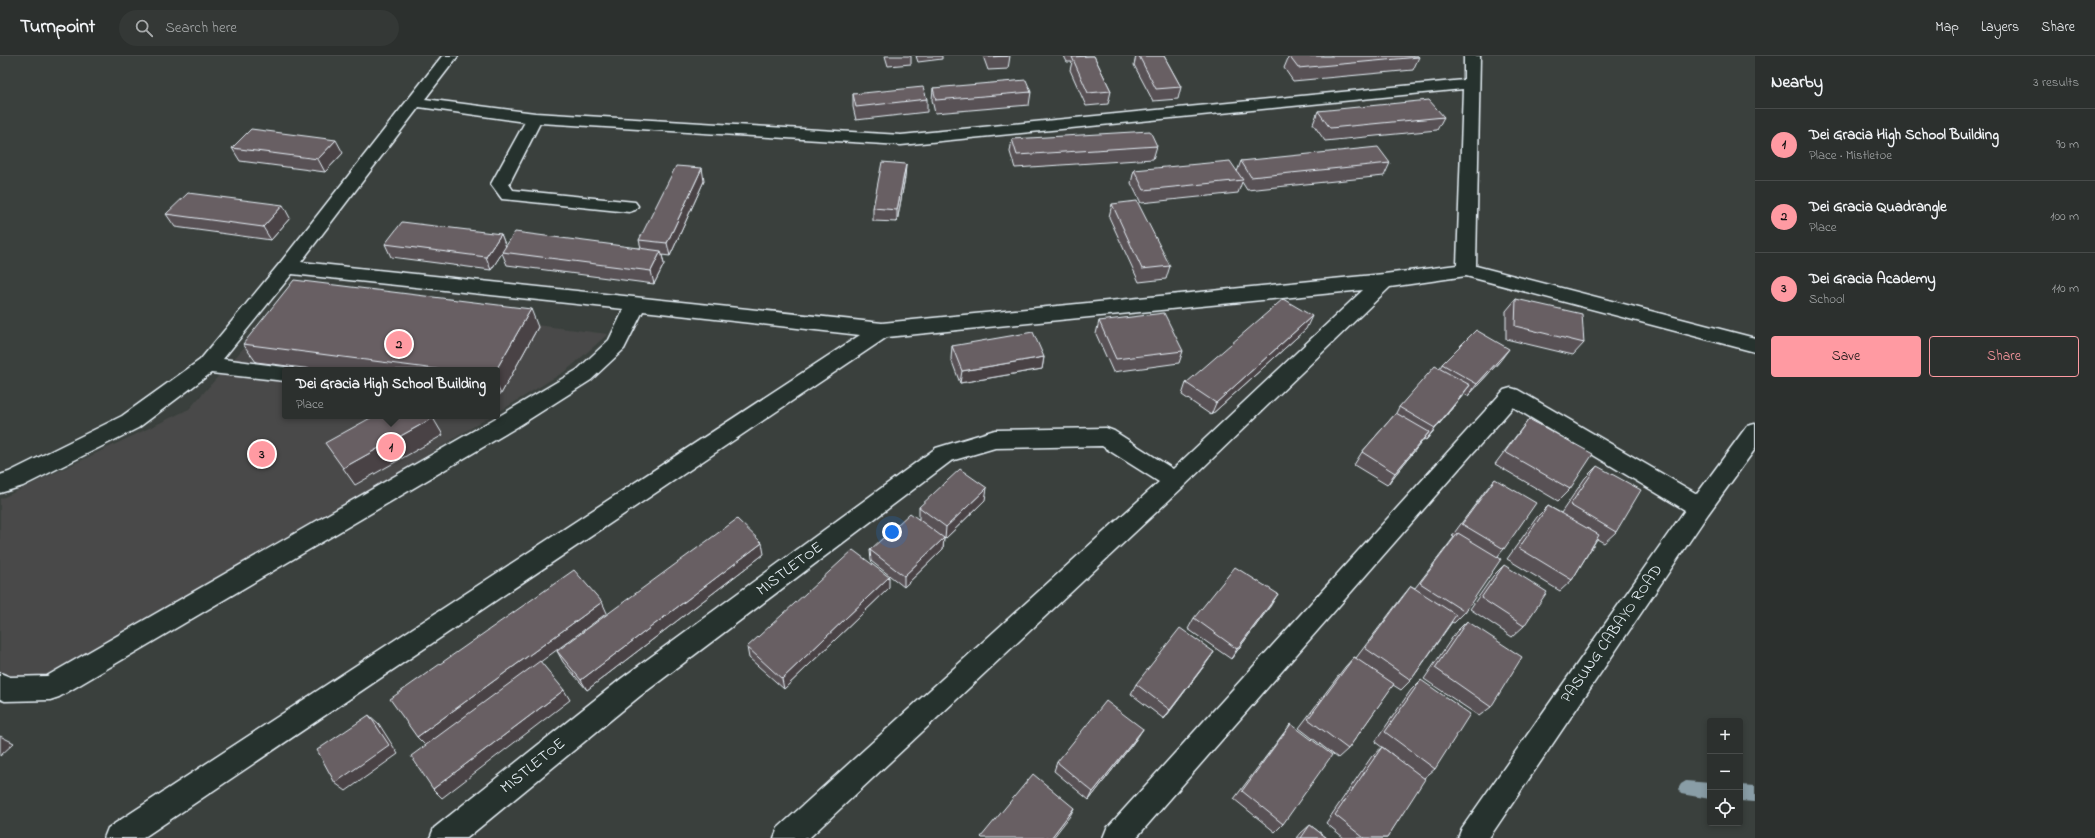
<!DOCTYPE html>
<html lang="en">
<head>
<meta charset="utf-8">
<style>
  :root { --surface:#2c302e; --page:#343836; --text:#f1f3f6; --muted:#a6a9aa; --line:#484b4a; --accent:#ff9aa2 }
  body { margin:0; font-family:"Indie Flower",sans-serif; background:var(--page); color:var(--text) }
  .controls { position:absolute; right:12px; bottom:12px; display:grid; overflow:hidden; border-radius:4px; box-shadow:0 2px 6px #0003 }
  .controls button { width:36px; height:36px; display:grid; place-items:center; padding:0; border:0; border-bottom:1px solid var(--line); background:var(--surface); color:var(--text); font:20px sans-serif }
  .you { position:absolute; left:892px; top:476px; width:14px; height:14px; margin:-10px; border:3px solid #fff; border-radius:50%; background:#1a73e8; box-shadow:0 0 0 6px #1a73e833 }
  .badge { display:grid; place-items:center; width:26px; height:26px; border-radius:50%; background:var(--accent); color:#111; font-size:13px; font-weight:700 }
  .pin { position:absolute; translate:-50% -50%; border:2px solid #fff; box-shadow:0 1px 4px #0006 }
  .popup { position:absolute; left:282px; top:311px; width:218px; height:52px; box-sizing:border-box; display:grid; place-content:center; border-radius:4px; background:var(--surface); filter:drop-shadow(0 1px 3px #0005); font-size:13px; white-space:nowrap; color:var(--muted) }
  .popup b { font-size:15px; color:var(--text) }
  .popup::after { content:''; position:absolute; left:50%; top:100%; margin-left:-8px; border:8px solid transparent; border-top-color:var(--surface) }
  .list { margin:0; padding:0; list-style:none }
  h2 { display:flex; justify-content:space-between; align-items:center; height:52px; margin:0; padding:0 16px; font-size:17px }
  h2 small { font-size:13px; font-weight:400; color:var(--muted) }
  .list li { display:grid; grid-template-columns:26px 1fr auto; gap:12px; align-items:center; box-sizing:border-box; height:72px; padding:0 16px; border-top:1px solid var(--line) }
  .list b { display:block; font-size:15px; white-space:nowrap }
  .list p { margin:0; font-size:13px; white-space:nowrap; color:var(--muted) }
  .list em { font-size:13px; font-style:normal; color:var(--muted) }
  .actions { display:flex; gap:8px; padding:12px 16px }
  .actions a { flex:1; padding:9px 0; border:1px solid var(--accent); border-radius:4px; text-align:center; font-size:14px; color:var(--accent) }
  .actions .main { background:var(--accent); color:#111 }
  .icon { flex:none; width:22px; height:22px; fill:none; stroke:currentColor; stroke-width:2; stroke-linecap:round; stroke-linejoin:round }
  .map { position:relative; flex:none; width:1755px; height:782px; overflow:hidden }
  header { display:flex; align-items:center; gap:24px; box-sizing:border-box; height:56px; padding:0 20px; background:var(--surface); border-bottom:1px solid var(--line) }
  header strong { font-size:19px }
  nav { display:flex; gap:22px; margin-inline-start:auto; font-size:14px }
  .search { width:280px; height:36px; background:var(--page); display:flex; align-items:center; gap:10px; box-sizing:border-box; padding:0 14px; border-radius:22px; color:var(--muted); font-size:15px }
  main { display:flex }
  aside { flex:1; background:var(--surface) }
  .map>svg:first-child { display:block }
  .built { fill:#484948 }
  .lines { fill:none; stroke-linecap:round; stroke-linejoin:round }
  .stream { fill:#899da6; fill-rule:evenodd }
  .minor-casing { stroke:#e8f1f8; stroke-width:3 }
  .minor { fill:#26332d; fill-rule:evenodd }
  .wall { fill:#595155; stroke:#e8f1f8 }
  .shaded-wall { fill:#494245; stroke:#e8f1f8 }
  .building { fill:#685e63; stroke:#e8f1f8 }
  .labels { text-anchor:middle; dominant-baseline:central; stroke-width:3; stroke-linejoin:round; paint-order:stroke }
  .street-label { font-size:16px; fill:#e8f1f8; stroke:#26332d }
</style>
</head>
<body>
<header>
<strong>Turnpoint</strong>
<div class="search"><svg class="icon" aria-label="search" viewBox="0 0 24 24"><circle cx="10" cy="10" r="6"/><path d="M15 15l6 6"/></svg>Search here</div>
<nav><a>Map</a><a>Layers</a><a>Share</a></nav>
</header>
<main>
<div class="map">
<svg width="1755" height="782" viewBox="0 0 1755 782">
  <rect width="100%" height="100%" fill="#3a403d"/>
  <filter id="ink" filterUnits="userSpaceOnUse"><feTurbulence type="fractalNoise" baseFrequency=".025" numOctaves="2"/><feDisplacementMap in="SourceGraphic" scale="8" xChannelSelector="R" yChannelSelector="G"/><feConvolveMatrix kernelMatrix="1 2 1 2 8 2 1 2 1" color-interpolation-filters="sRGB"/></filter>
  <g filter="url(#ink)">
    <!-- built -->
    <polygon class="built" points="292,238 608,278 567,314 497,357 497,314 285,314 285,360 491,360 25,645 0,629 0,443 189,353"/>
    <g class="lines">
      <!-- stream -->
      <g class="stream">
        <polygon points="1686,725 1710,727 1710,743 1681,738 1678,733 1681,728"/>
        <polygon points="1740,729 1755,730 1755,746 1740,745"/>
      </g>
      <defs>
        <g id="minor">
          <path d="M442,0H458L425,43L535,57L901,79L1464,24V0H1480L1476,210L1755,282V296L1466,220L1390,231L1183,431L809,782H774L778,772L1159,426L1102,390L995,392L951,405L640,640L467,782H430L434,772L622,622L936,392L995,374L1106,372L1114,375L1173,413L1363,234L887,281L143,782H104L108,772L860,279L643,255L624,293L591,324L517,371L59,641L50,644L5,645L0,643V617L10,621L47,620L501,359L577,314L609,284L624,253L292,218L223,303L292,312L294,314H285V325L211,317L138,372L23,430L0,437V419L9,416L122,360L200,304L280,207ZM1463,33L1457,209L1384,218L882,267L301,206L419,51L525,66L491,128L502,143L629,156L635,154L638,150L635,146L513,134L509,128L540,67L901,89Z"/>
          <polygon points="1511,332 1518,334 1697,438 1747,370 1755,368 1755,393 1708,458 1489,782 1458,782 1462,772 1685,454 1513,351 1136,782 1103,782 1107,772 1504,334"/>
        </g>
      </defs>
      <!-- minor casing -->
      <use href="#minor" class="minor-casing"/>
      <!-- minor -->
      <use href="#minor" class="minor"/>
    </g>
    <!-- wall -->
    <g class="wall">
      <polygon points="885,0 911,0 911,8 888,10"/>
      <polygon points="916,0 942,0 942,3 918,6"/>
      <polygon points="983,0 1010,0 1008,13 988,14"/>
      <polygon points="1064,0 1094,0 1111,35 1108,48 1086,50 1070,14 1072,6 1067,6"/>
      <polygon points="1133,0 1164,0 1181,31 1178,43 1153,45 1134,9 1136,0"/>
      <polygon points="1289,0 1418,0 1419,1 1413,14 1293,25 1284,12"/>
      <polygon points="933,32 1031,36 1029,49 935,57 932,44"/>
      <polygon points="853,38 927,43 927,56 856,64 853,51"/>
      <polygon points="1318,55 1444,61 1437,74 1325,85 1313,68"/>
      <polygon points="1012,83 1157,90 1153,103 1015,112 1010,96"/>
      <polygon points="232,92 343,97 325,116 240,105"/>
      <polygon points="1241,105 1390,107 1384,120 1247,134 1242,126 1238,137 1141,147 1131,127 1134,114 1237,116"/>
      <polygon points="906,108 905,121 897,166 873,165 873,152"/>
      <polygon points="704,125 670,200 662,199 664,208 654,228 507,209 502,197 491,214 391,201 385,188 501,178 506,191 641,192 639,184"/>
      <polygon points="1112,148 1170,210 1166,223 1139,226 1109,161"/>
      <polygon points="166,158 290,162 271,184 175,171"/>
      <polygon points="1516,243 1584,287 1573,299 1506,283 1506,255"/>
      <polygon points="1099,265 1183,295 1179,307 1113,316 1096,278"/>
      <polygon points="538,271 501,338 497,338 497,314 320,314 256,306 243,288"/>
      <polygon points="1306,273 1211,359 1182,339 1186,327"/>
      <polygon points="952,290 1044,301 1042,313 960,327 951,303"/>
      <polygon points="1500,305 1468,340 1464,338 1426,384 1424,383 1387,429 1354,409 1362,396 1396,357 1399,351 1440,312 1442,308"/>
      <polygon points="1529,363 1570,433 1558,445 1495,408 1519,376"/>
      <polygon points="1597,410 1616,476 1604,487 1597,483 1572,524 1560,535 1507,503 1537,461 1548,450 1561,457 1585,422"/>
      <polygon points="1495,423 1504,493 1497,501 1465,556 1454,567 1452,566 1411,624 1401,634 1393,629 1348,693 1338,702 1299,672 1345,611 1354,601 1356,602 1402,541 1411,530 1415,532 1448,489 1454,481 1452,480 1485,435"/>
      <polygon points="985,444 945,483 944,482 943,493 904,531 871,505 870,494 919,463 919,451"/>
      <polygon points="764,498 587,634 563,606 557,595"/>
      <polygon points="1504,509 1524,570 1512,581 1470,553 1493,520"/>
      <polygon points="889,532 784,633 749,602 747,591"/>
      <polygon points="1271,549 1231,603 1188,573 1194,562"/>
      <polygon points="1467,565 1491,651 1479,660 1424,623 1456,576"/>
      <polygon points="1214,596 1207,606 1164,663 1131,638 1136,628"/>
      <polygon points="1421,624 1435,713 1424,722 1387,782 1344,782 1326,767 1372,700 1382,691 1394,700 1375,686 1411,634"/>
      <polygon points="1291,668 1283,768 1275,776 1234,743 1283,678"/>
      <polygon points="1137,682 1089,744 1054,715 1057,706"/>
      <polygon points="1310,769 1327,782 1297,782 1301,777"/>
    </g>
    <!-- shaded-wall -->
    <g class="shaded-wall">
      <polygon points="336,84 343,97 325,116 318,103"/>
      <polygon points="906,108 905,121 897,166 897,154"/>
      <polygon points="702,112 704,125 670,200 667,187"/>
      <polygon points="283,149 290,162 271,184 263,171"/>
      <polygon points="501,178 506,191 491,214 486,201"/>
      <polygon points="661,195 664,208 654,228 651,215"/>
      <polygon points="531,253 538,271 501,338 497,330 497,314 496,314"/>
      <polygon points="1312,260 1306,273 1211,359 1216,347"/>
      <polygon points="1509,293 1500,305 1468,340 1477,328"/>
      <polygon points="1044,301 1042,313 960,327 962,315"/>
      <polygon points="1470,329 1461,341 1426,384 1435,372"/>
      <polygon points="433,362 443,379 355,429 343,412"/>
      <polygon points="1429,376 1420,388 1387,429 1395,417"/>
      <polygon points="987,432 985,444 945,483 946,471"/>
      <polygon points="944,482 943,493 904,531 904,520"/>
      <polygon points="762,487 764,498 587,634 581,624"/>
      <polygon points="889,521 889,532 784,633 782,623"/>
      <polygon points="1278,538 1271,549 1231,603 1237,593"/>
      <polygon points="602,546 607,557 426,690 417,681"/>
      <polygon points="1214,596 1207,606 1164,663 1170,654"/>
      <polygon points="564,634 570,644 442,742 433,733"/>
      <polygon points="369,659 379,668 398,698 346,735 335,727"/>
      <polygon points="1143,673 1137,682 1089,744 1093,736"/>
      <polygon points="0,680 14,687 0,700"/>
      <polygon points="1074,752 1070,760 1053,782 1051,782"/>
    </g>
    <!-- building -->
    <g class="building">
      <polygon points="988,0 1008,0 989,1"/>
      <polygon points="1089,0 1094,0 1111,35 1088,37 1072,1"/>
      <polygon points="1139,0 1164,0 1181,31 1156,33"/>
      <polygon points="1289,0 1418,0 1419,1 1298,12"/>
      <polygon points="1026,24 1031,36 936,44 933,32"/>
      <polygon points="923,31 927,43 856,51 853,38"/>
      <polygon points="1429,44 1444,61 1330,72 1318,55"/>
      <polygon points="251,73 336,84 318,103 232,92"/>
      <polygon points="1150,75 1157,90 1017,99 1012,83"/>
      <polygon points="1378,91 1390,107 1251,121 1241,105"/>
      <polygon points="1230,105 1243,124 1144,134 1134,114"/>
      <polygon points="882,106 906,108 897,154 873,152"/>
      <polygon points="676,110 702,112 667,187 639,184"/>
      <polygon points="188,137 283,149 263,171 166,158"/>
      <polygon points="1137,145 1170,210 1142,213 1112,148"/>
      <polygon points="402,166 501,178 486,201 385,188"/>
      <polygon points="515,176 661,195 651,215 502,196"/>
      <polygon points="294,224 531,253 496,314 443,314 243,288"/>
      <polygon points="1283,243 1312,260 1216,347 1186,327"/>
      <polygon points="1516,243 1582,258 1584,287 1515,270"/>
      <polygon points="1164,257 1183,295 1116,303 1099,265"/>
      <polygon points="1476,274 1509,293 1477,328 1442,308"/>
      <polygon points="1033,276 1044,301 962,315 952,290"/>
      <polygon points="1435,310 1470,329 1435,372 1399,351"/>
      <polygon points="1396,357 1429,376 1395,417 1362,396"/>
      <polygon points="374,360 431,360 433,362 343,412 325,387"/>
      <polygon points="1529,363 1593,398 1570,433 1505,396"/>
      <polygon points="1597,410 1641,434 1616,476 1570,449"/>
      <polygon points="960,413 987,432 946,471 919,451"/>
      <polygon points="1495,423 1536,447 1504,493 1462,468"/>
      <polygon points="1548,450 1599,479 1572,524 1519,492"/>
      <polygon points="910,457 944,482 904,520 870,494"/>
      <polygon points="737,463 762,487 581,624 557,595"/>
      <polygon points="1458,477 1501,503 1465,556 1420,527"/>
      <polygon points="853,494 889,521 782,623 747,591"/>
      <polygon points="1504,509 1547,536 1524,570 1481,542"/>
      <polygon points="1235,511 1278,538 1237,593 1194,562"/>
      <polygon points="574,514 602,546 417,681 390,643"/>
      <polygon points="1411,530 1456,559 1411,624 1365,592"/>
      <polygon points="1467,565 1522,601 1491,651 1435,612"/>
      <polygon points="1180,572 1214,596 1170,654 1136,628"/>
      <polygon points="1354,601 1394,628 1348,693 1308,663"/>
      <polygon points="540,605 564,634 433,733 411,700"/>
      <polygon points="1421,624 1470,658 1435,713 1385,676"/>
      <polygon points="1106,645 1143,673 1093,736 1057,706"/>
      <polygon points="369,659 389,689 335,727 317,694"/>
      <polygon points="1291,668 1332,699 1283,768 1242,735"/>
      <polygon points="1382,691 1425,723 1387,782 1364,782 1335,759"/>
      <polygon points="1033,718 1074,752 1051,782 982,782 981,781"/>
      <polygon points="1310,769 1327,782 1301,782"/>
    </g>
  </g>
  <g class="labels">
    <!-- street labels -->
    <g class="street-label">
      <text transform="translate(790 513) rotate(-37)">MISTLETOE</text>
      <text transform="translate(1612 578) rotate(-55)">PASUNG CABAYO ROAD</text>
      <text transform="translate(533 710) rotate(-39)">MISTLETOE</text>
    </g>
  </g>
</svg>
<div class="controls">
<button>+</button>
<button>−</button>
<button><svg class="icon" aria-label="locate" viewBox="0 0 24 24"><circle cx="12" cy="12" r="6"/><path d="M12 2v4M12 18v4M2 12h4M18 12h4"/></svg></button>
</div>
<div class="you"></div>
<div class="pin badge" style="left:391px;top:391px">1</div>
<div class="popup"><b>Dei Gracia High School Building</b>Place</div>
<div class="pin badge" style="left:399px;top:288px">2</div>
<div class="pin badge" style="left:262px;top:398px">3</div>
</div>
<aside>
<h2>Nearby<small>3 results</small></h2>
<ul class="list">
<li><span class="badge">1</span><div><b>Dei Gracia High School Building</b><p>Place · Mistletoe</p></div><em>90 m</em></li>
<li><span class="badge">2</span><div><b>Dei Gracia Quadrangle</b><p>Place</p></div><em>100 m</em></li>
<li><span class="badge">3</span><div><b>Dei Gracia Academy</b><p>School</p></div><em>110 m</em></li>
</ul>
<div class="actions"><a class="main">Save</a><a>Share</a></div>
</aside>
</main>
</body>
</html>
